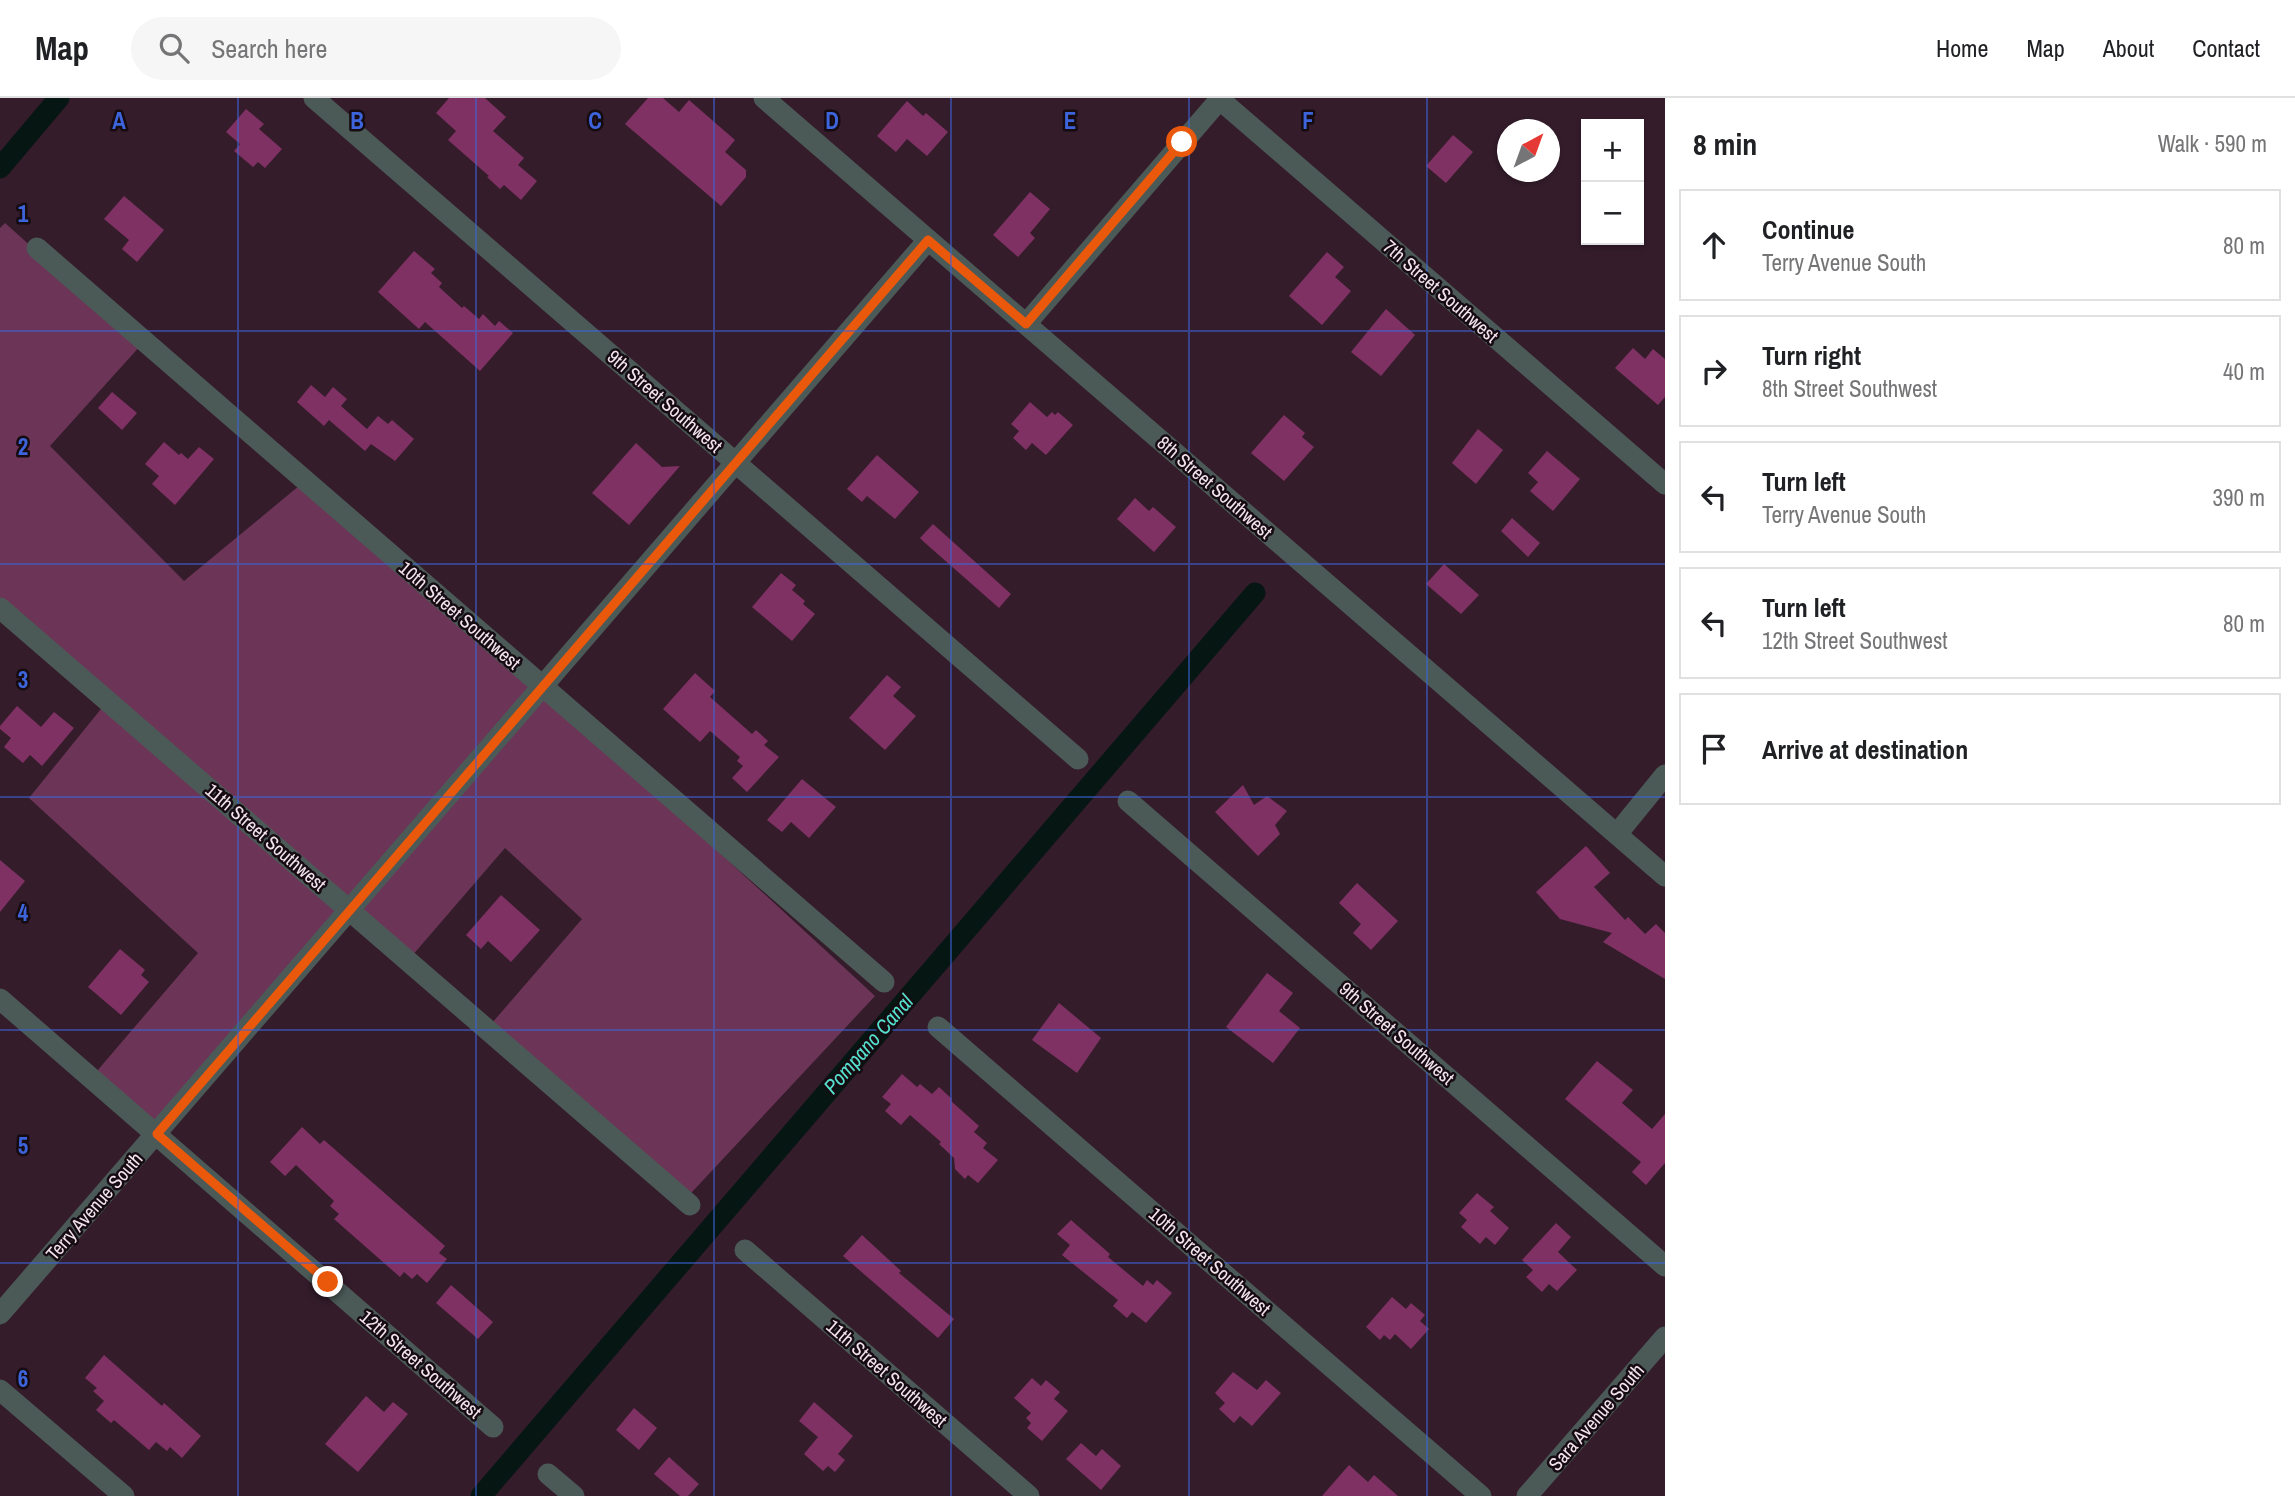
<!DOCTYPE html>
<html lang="en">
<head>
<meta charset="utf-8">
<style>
  :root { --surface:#fff; --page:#f6f6f6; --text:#202124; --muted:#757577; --line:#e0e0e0 }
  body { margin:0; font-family:"Archivo Narrow",sans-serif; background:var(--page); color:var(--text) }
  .controls { position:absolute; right:21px; top:21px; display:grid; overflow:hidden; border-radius:0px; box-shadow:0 2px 5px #0004 }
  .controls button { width:63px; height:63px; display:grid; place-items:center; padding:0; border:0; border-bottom:2px solid var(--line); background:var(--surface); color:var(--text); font:35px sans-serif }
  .compass { position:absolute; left:1497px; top:21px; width:63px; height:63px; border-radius:50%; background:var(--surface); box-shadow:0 2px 5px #0004; rotate:41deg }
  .stop { position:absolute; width:21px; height:21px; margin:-16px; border:5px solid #ea580c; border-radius:50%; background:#fff }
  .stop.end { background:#ea580c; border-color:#fff; box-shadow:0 2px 7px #0008 }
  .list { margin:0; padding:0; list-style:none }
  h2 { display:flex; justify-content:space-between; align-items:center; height:91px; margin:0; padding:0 28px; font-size:30px }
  h2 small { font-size:23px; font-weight:400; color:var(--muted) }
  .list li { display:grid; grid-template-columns:46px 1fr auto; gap:21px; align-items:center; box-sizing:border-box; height:112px; margin:0 14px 14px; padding:0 14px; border:2px solid var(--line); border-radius:0px }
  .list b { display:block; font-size:26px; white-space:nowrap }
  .list p { margin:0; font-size:23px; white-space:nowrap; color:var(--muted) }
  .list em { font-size:23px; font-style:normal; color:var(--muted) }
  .icon { flex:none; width:38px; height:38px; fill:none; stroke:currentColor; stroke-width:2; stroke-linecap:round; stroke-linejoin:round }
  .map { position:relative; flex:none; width:1665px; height:1398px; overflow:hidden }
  header { display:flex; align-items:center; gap:42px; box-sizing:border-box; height:98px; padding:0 35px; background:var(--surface); border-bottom:2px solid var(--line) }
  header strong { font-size:33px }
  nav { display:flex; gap:38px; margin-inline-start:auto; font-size:24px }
  .search { width:490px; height:63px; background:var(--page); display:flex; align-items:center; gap:18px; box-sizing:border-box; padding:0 24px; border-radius:38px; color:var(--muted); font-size:26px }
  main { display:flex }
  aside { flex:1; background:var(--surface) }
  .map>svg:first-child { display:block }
  .green { fill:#6c3557 }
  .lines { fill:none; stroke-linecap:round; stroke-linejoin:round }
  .canal { stroke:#051613; stroke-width:21 }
  .building { fill:#7f3163 }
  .minor { stroke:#4b5a57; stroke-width:21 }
  .route { stroke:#ea580c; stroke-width:9 }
  .grid { fill:none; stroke:#3d64db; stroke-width:2; stroke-opacity:0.55 }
  .labels { text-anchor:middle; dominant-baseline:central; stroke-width:5; stroke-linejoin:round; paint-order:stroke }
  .street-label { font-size:19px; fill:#f4e3ed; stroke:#150b11 }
  .water-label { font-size:21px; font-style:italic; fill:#55e1ce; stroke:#150b11 }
  .grid-label { font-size:23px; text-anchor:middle; font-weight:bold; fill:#3d64db; stroke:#150b11; stroke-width:5; stroke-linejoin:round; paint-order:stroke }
</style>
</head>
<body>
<header>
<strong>Map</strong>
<div class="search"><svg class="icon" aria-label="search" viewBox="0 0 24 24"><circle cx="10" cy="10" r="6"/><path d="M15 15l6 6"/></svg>Search here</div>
<nav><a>Home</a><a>Map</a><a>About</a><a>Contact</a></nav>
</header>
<main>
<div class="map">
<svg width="1665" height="1398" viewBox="0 0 1665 1398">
  <rect width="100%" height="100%" fill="#341c2b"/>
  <!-- green -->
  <polygon class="green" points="5,125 141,247 50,348 184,483 311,378 875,898 678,1109 485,933 582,821 505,750 411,859 352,809 151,1041 91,980 198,855 29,700 105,606 0,513 0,130"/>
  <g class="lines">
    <!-- canal -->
    <g class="canal">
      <polyline points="0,70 59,0"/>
      <polyline points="481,1398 1255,495"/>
    </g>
  </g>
  <!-- building -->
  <g class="building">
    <polygon points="449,0 485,0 506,19 493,33 524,60 518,67 537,83 521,102 504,87 500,91 487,79 489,78 448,42 456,33 436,15"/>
    <polygon points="648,0 663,0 679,14 689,2 735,42 725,54 746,72 746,79 721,108 625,26"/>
    <polygon points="907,3 923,18 926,15 948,34 927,58 907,41 896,54 877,38"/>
    <polygon points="246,11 264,26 259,31 282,51 265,70 258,64 253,69 234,53 240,46 226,34"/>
    <polygon points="1453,37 1473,54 1446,85 1426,68"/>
    <polygon points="1030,94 1050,111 1030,135 1035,140 1018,159 993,137"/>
    <polygon points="124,98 164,132 137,164 122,151 129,142 104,121"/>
    <polygon points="414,153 435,171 431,175 442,185 439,189 462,210 464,208 479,221 483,216 495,228 499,223 513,235 480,273 425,224 419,231 378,194"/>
    <polygon points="1327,154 1344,169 1335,179 1351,193 1322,227 1289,198"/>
    <polygon points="1386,211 1415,237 1381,278 1351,254"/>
    <polygon points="1633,250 1645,261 1653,251 1665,261 1665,299 1658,307 1615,270"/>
    <polygon points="311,287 325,299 333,289 347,301 341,308 367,331 378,318 388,326 392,322 414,341 395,363 371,346 365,353 329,322 324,328 297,304"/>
    <polygon points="112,294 137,315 122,332 98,310"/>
    <polygon points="1030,304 1047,319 1052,314 1055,317 1058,314 1073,327 1046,357 1032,345 1026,352 1013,340 1019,333 1011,326"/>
    <polygon points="1284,317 1305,335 1302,339 1314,349 1284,383 1251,355"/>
    <polygon points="1478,331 1503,352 1476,386 1452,365"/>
    <polygon points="164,344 179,357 181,355 188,361 199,349 214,361 175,407 152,386 159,378 145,366"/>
    <polygon points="636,345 662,369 680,368 629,427 592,395"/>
    <polygon points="1547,353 1580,381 1553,413 1530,393 1538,384 1528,375"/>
    <polygon points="877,357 919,394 895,421 867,398 862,404 847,391"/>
    <polygon points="1135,400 1149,413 1153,409 1176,429 1154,454 1117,421"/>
    <polygon points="1512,420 1540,445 1528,459 1501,433"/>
    <polygon points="933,426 1011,496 999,510 924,444 920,440"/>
    <polygon points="1444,466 1479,497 1461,516 1426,486"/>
    <polygon points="781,475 796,487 792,492 805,503 803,506 815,516 792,543 752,509"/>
    <polygon points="695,575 715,593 710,599 752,636 756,632 768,643 764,647 779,659 747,694 732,680 743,668 737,663 740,659 710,633 700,644 663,611"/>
    <polygon points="887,577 901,589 893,598 916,618 885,652 849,620"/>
    <polygon points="17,608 41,629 54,614 74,630 42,668 30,657 23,665 4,649 11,640 0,631 0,628"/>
    <polygon points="802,681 836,709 809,740 791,724 782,734 767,722"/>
    <polygon points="1243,687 1254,707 1267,698 1287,713 1275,727 1280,736 1258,758 1215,714"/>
    <polygon points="1586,748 1610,775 1594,789 1625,822 1628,819 1645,836 1656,826 1665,835 1665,881 1603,844 1612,835 1560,821 1536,794"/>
    <polygon points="0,762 25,783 0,814"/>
    <polygon points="1357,785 1398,823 1371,852 1353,835 1361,826 1339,805"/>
    <polygon points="501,797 540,832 511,864 488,843 481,851 466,837"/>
    <polygon points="120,851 145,872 141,877 149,884 121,917 88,889"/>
    <polygon points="1267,875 1293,895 1279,913 1300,930 1273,965 1226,929"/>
    <polygon points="1059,905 1101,940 1077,975 1032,942"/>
    <polygon points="1597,963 1633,992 1622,1005 1652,1031 1665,1016 1665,1065 1646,1087 1632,1074 1641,1064 1565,1001"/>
    <polygon points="902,976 917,989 920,986 932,996 939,989 952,1001 951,1003 979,1028 974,1034 987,1045 983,1050 998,1062 978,1085 968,1077 965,1081 955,1071 954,1060 939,1046 941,1044 910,1017 901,1027 885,1013 891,1006 882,999"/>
    <polygon points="302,1029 320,1046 324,1042 445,1148 439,1155 447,1161 427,1185 417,1176 412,1181 404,1174 400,1179 334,1121 339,1116 330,1108 334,1103 296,1067 285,1078 270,1064"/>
    <polygon points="1477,1095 1494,1109 1490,1113 1509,1130 1495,1147 1486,1139 1480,1146 1461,1129 1467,1122 1459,1115"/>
    <polygon points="1071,1122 1110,1156 1108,1159 1143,1188 1147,1182 1153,1187 1157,1182 1172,1195 1146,1225 1132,1214 1127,1220 1113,1208 1118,1202 1062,1157 1070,1147 1057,1136"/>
    <polygon points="1556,1125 1571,1139 1558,1154 1577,1172 1557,1193 1549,1186 1542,1194 1526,1179 1533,1172 1522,1162"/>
    <polygon points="862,1137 901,1173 899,1175 954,1221 938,1240 843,1158"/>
    <polygon points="451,1187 493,1224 478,1241 436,1205"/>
    <polygon points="1392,1199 1406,1211 1411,1205 1425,1217 1420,1223 1429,1231 1411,1251 1395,1236 1390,1242 1384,1237 1380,1242 1366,1229"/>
    <polygon points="104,1257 162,1308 164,1305 201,1338 182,1360 170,1349 167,1353 156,1344 149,1352 114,1322 111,1325 96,1312 104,1303 93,1293 97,1290 85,1280"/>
    <polygon points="1233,1274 1257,1292 1266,1282 1281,1295 1252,1328 1240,1318 1234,1325 1219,1311 1225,1305 1215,1295"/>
    <polygon points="1032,1280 1041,1288 1046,1282 1060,1294 1054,1301 1068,1313 1042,1343 1027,1330 1031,1325 1026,1320 1031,1315 1014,1300"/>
    <polygon points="366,1298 384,1314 393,1304 408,1316 358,1374 325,1346"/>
    <polygon points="814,1304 853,1338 838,1356 845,1362 835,1374 828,1368 823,1373 804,1356 818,1339 799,1323"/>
    <polygon points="634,1310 657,1330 639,1352 616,1332"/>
    <polygon points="1081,1345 1096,1358 1102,1351 1121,1368 1101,1392 1066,1361"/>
    <polygon points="669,1359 699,1386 688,1398 680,1398 654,1376"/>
    <polygon points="1349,1367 1368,1384 1374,1377 1398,1398 1322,1398"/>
  </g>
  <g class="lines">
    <!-- minor -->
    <g class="minor">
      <polyline points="314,0 1078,661"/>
      <polyline points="764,0 1665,778"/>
      <polyline points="1218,0 1665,386"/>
      <polyline points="37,150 884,884"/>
      <polyline points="1026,226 1221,0"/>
      <polyline points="0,510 690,1107"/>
      <polyline points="1128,703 1665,1168"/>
      <polyline points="1617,736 1665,677"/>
      <polyline points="0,901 493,1329"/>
      <polyline points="938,929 1481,1398"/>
      <polyline points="745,1152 1029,1398"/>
      <polyline points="0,1216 928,142"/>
      <polyline points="0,1292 124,1398"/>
      <polyline points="548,1376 574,1398"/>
      <polyline points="1527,1398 1665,1239"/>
    </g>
  </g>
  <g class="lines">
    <!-- route -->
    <polyline class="route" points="328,1184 157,1036 928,142 1026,226 1182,44"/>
  </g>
  <!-- grid -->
  <path class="grid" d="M238,0V1398M476,0V1398M714,0V1398M951,0V1398M1189,0V1398M1427,0V1398M0,233H1665M0,466H1665M0,699H1665M0,932H1665M0,1165H1665"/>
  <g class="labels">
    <!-- street labels -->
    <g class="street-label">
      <text transform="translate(1441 193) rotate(41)">7th Street Southwest</text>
      <text transform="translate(665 303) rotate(41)">9th Street Southwest</text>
      <text transform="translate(1215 389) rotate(41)">8th Street Southwest</text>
      <text transform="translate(460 517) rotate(41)">10th Street Southwest</text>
      <text transform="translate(266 739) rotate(41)">11th Street Southwest</text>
      <text transform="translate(1397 935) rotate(41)">9th Street Southwest</text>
      <text transform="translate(94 1108) rotate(-49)">Terry Avenue South</text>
      <text transform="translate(1210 1163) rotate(41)">10th Street Southwest</text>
      <text transform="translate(421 1266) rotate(41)">12th Street Southwest</text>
      <text transform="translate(887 1275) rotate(41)">11th Street Southwest</text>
      <text transform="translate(1596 1319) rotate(-49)">Sara Avenue South</text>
    </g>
    <!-- water labels -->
    <g class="water-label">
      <text transform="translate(868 946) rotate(-49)">Pompano Canal</text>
    </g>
  </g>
  <g class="grid-label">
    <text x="119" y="31">A</text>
    <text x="357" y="31">B</text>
    <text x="595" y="31">C</text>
    <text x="832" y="31">D</text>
    <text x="1070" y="31">E</text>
    <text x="1308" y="31">F</text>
    <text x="23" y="124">1</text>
    <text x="23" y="357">2</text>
    <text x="23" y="590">3</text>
    <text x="23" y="823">4</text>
    <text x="23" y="1056">5</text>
    <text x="23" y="1289">6</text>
  </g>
</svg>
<div class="controls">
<button>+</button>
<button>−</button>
</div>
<svg class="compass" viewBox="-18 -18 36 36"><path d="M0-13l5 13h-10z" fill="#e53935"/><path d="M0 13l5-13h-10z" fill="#757577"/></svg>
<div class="stop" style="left:1182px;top:44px"></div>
<div class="stop end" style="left:328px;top:1184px"></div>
</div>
<aside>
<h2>8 min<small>Walk · 590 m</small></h2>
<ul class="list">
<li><svg class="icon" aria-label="ahead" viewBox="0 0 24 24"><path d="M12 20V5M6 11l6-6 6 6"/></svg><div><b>Continue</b><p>Terry Avenue South</p></div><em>80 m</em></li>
<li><svg class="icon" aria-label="right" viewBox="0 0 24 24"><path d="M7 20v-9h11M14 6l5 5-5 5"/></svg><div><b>Turn right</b><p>8th Street Southwest</p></div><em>40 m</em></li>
<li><svg class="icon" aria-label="left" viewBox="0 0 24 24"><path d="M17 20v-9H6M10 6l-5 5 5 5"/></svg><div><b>Turn left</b><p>Terry Avenue South</p></div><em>390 m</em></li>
<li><svg class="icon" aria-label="left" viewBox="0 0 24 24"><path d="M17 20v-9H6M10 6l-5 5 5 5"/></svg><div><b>Turn left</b><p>12th Street Southwest</p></div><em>80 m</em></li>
<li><svg class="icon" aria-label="arrive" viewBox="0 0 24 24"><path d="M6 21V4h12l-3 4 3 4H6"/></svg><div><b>Arrive at destination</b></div></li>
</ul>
</aside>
</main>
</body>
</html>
